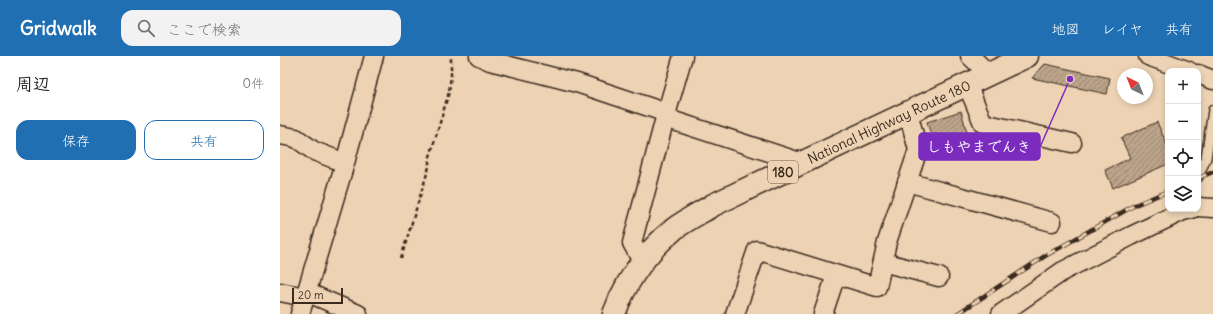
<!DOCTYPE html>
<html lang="ja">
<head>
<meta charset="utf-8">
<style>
  :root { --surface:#fff; --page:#f2f2f2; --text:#202124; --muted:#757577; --line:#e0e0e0; --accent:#1f6fb2 }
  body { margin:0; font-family:Delius,"Klee One",sans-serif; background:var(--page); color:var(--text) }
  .controls { position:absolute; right:12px; top:12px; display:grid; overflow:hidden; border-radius:8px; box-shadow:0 2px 6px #0003 }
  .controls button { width:36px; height:36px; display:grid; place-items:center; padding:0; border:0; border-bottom:1px solid var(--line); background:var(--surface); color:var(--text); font:20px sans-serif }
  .compass { position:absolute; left:837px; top:12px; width:36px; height:36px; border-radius:50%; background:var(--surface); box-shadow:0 2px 6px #0003; rotate:317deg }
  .scale { position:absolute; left:12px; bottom:10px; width:51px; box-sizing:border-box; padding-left:4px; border:2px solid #3b2a1e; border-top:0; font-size:11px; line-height:14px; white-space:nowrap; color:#3b2a1e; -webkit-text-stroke:3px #edd3b4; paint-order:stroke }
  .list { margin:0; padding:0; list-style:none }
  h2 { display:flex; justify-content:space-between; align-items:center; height:52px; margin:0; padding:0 16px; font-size:17px }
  h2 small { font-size:13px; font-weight:400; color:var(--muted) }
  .actions { display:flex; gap:8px; padding:12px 16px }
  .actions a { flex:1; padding:9px 0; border:1px solid var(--accent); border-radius:12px; text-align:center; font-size:14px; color:var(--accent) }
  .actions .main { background:var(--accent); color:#fff }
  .icon { flex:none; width:22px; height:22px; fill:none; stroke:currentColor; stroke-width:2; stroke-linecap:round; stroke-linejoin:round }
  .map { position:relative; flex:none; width:933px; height:258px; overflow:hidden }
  header { display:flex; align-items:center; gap:24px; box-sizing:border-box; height:56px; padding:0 20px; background:var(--accent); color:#fff }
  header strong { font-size:19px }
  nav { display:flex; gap:22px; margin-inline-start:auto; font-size:14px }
  .search { width:280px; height:36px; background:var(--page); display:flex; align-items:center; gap:10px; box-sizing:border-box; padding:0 14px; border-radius:12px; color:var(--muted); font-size:15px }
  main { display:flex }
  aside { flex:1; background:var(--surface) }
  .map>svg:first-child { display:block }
  .building { fill:url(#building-hatch); stroke:#3b2a1e }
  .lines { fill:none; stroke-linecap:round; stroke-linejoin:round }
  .lane-casing { stroke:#3b2a1e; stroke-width:12 }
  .street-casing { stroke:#3b2a1e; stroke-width:21 }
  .highway-casing { stroke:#3b2a1e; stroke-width:25 }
  .path { stroke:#3b2a1e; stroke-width:2.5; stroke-dasharray:4 3; stroke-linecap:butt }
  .lane { stroke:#edd3b4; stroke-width:9 }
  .street { stroke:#edd3b4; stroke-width:18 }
  .highway { stroke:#edd3b4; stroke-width:22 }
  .rail-casing { stroke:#3b2a1e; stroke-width:4.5 }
  .rail { stroke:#edd3b4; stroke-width:3; stroke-dasharray:9; stroke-linecap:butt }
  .labels { text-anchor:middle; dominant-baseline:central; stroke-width:3.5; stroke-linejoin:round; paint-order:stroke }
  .shield { fill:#edd3b4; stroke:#705d4b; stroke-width:1 }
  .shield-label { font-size:13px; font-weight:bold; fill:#3b2a1e }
  .street-label { font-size:14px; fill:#3b2a1e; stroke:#edd3b4 }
  .leader { fill:none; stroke:#7b2cbf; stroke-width:1.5 }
  .callout-dot { fill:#7b2cbf; stroke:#edd3b4; stroke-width:1.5 }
  .callout { fill:#7b2cbf; stroke:#7b2cbf; stroke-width:1.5 }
  .callout-label { font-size:15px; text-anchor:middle; font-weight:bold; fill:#fff }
</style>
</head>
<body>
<header>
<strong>Gridwalk</strong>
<div class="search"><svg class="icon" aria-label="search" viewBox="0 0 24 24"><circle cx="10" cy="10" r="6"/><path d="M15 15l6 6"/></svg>ここで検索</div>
<nav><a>地図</a><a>レイヤ</a><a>共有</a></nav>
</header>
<main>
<aside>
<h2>周辺<small>0件</small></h2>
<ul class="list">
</ul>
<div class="actions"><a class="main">保存</a><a>共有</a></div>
</aside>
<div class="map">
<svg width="933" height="258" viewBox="0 0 933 258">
  <defs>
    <pattern id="building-hatch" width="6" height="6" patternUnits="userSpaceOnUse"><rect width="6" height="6" fill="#bba48a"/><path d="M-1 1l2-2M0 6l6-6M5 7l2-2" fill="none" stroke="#998670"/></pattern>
  </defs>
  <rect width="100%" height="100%" fill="#edd3b4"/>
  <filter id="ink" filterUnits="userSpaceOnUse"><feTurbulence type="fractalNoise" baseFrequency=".025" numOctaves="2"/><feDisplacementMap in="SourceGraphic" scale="8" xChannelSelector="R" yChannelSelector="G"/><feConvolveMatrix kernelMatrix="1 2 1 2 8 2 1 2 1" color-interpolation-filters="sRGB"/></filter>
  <g filter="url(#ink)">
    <!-- building -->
    <g class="building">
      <polygon points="765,8 830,22 827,38 752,22"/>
      <polygon points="681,55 688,80 654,90 647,66"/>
      <polygon points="877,66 888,91 888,108 833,132 825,114 850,102 841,82"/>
    </g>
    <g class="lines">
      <defs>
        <polyline id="lane" points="918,121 926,102 933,54"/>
        <g id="street">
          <polyline points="199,0 210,5 297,27 387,57"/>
          <polyline points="690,0 709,18"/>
          <polyline points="868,0 909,15"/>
          <polyline points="918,18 933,24"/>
          <polyline points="687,28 703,67 792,87"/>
          <polyline points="385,62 523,107"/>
          <polyline points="0,79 16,82 34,95 65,107"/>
          <polyline points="627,126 772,166"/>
          <polyline points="918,151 933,152"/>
          <polyline points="362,205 352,187 385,62 403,0"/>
          <polyline points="603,206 659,221"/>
          <polyline points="0,236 25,241"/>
          <polyline points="26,236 78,258"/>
          <polyline points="20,258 65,107 94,0"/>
          <polyline points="455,258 477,194 597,231 607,186 638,94 628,56"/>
          <polyline points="543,258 556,219"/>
          <polyline points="721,258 783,215 851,180 903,155 912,153"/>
        </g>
        <path id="highway" d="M334,258C346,225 366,196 394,173C406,164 420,157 433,149L747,0"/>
      </defs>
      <!-- lane casing -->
      <use href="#lane" class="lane-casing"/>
      <!-- street casing -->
      <use href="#street" class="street-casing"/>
      <!-- highway casing -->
      <use href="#highway" class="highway-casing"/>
      <!-- path -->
      <polyline class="path" points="121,202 149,111 149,104 169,36 171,19 171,0"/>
      <!-- lane -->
      <use href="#lane" class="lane"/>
      <!-- street -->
      <use href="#street" class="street"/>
      <!-- highway -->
      <use href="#highway" class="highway"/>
      <defs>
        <g id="rail">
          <polyline points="918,122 933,116"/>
          <polyline points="677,258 765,200 855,149 888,135"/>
        </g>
      </defs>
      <!-- rail casing -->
      <use href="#rail" class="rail-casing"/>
      <!-- rail -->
      <use href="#rail" class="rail"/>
    </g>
  </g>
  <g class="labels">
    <!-- shield labels -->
    <rect class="shield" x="488" y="105" width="30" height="22" rx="3"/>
    <g class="shield-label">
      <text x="503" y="116">180</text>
    </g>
    <!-- street labels -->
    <g class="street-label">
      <text transform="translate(609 66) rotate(-25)">National Highway Route 180</text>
    </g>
  </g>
  <!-- callouts -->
  <path class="leader" d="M790 23L760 91"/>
  <circle class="callout-dot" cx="790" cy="23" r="4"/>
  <rect class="callout" x="639" y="77" width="121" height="27" rx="4"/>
  <g class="callout-label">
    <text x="699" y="96">しもやまでんき</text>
  </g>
</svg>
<div class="controls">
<button>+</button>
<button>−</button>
<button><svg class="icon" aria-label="locate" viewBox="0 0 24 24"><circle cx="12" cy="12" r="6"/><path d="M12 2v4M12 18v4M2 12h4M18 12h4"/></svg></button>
<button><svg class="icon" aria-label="layers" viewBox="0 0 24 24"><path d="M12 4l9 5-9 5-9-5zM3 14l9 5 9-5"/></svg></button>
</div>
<svg class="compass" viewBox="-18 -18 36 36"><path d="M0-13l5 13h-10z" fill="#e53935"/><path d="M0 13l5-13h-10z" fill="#757577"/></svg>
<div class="scale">20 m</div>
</div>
</main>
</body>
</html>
